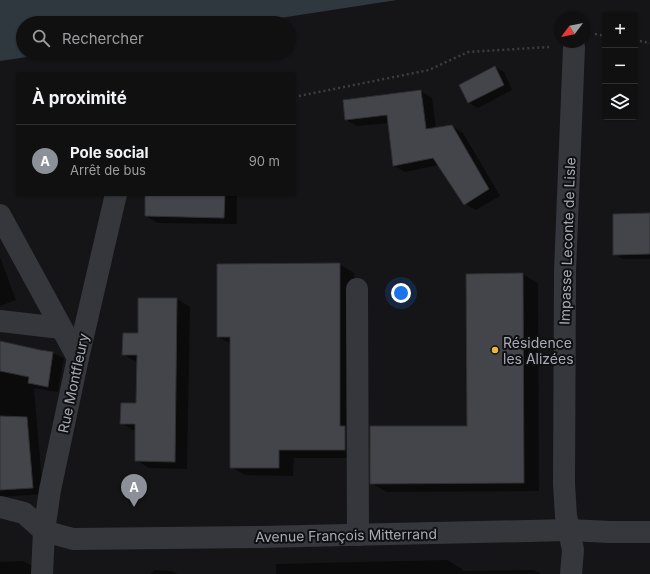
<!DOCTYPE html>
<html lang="fr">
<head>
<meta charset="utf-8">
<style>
  :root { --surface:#101011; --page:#19191a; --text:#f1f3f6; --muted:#9c9d9f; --line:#303031; --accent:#8c9099 }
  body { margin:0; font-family:Inter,sans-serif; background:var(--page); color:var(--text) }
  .controls { position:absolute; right:12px; top:12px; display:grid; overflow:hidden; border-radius:4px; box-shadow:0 1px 3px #0004 }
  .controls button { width:36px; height:36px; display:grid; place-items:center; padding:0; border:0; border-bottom:1px solid var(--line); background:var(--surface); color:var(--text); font:20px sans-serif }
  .compass { position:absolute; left:554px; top:12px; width:36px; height:36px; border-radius:50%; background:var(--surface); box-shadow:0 1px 3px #0004; rotate:238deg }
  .you { position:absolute; left:401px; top:293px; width:14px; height:14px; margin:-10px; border:3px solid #fff; border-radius:50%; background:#1a73e8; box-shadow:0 0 0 6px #1a73e833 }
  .badge { display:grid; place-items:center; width:26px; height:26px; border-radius:50%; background:var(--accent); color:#fff; font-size:13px; font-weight:700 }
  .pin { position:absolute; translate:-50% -33px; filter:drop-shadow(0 1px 2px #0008) }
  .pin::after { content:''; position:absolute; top:21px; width:14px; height:12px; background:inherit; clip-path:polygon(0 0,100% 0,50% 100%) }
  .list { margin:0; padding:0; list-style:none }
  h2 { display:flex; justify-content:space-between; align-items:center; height:52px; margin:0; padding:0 16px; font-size:17px }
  h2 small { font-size:13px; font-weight:400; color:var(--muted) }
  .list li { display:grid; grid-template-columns:26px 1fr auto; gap:12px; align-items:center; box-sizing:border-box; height:72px; padding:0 16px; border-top:1px solid var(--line) }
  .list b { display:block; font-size:15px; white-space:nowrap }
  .list p { margin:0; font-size:13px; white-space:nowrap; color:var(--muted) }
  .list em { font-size:13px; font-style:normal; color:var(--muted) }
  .icon { flex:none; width:22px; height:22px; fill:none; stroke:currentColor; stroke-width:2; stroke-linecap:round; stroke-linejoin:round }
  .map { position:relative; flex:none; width:650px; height:574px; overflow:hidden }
  .search { position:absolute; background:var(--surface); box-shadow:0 1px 3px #0004; left:16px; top:16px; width:280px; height:44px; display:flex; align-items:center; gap:10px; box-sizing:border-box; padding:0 14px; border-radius:22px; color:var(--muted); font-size:15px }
  .panel { position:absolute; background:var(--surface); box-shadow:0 1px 3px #0004; left:16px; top:72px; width:280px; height:124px; border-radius:4px }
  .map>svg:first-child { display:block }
  .water { fill:#2f373f }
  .shadow { fill:#0007 }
  .building { fill:#44454a; stroke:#2f2f33 }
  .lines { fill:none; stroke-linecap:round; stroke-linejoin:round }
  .path { stroke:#3c3e43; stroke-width:2.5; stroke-dasharray:2 3; stroke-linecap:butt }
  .minor { stroke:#36373c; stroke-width:22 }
  .poi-dot { fill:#e9b73b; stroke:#101012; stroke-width:1.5 }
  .labels { text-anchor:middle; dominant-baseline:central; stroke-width:4; stroke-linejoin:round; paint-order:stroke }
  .street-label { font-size:14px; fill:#a8abb6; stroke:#101012 }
  .poi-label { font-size:14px; fill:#a8abb6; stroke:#101012; text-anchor:start }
</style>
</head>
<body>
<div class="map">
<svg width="650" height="574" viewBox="0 0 650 574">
  <rect width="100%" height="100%" fill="#151517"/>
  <!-- water -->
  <polygon class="water" points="0,0 397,0 248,23 23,23 23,53 54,53 0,61"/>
  <!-- shadow -->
  <g class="shadow">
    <polygon points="495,67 504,72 512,90 478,108 469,103 460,85"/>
    <polygon points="421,91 432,98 436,128 452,126 463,133 500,196 476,210 465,204 439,165 405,172 393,165 389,123 357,126 346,120"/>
    <polygon points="146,194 237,194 237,224 158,223 146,216"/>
    <polygon points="650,214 650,259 623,259 614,254"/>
    <polygon points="0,257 16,300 0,306"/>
    <polygon points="339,264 354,273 354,432 359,458 294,458 293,476 245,475 231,467 231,344 218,337"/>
    <polygon points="522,274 538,283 539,491 387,492 371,483 468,427"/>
    <polygon points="177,299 190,307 187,469 149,468 136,460 136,431 133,430 121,423 137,404 138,362 136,362 123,354 139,334"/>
    <polygon points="0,343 40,351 53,353 64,358 58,392 34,388 43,494 0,497"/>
    <polygon points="447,560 462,569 462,571 534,570 541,574 276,574 276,564"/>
    <polygon points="23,561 35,568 35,574 0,574 0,562"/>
    <polygon points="154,570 171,571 177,574 150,574"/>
  </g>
  <!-- building -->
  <g class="building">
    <polygon points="495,66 504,85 468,103 459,85"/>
    <polygon points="421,90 426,129 452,125 489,189 464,205 433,158 393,166 387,115 345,120 343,100"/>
    <polygon points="145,194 225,194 224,218 145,216"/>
    <polygon points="650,213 650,254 613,255 613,214"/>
    <polygon points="340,263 340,426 345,426 345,450 279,450 279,468 230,468 230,337 217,337 217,264"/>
    <polygon points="523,273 524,483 370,484 370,426 467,426 466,274"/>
    <polygon points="138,298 177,298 175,462 135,461 135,424 120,424 121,403 136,403 137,355 122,355 123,333 138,333"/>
    <polygon points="0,341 40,350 53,352 48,387 28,383 29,377 0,371"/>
    <polygon points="0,416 27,417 33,488 0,490"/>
  </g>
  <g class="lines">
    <!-- path -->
    <g class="path">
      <polyline points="595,34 605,36"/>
      <polyline points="635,40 650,43"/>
      <polyline points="294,97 429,70 468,52 549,47"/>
    </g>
    <!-- minor -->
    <g class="minor">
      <polyline points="0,215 78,358"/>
      <polyline points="357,289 358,535"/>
      <polyline points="0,321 61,328"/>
      <polyline points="0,507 24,513 44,531 73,539 260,537 569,530 610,532 650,532"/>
      <polyline points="42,574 44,531 50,490 78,358 116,194"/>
      <polyline points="571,574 573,550 566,516 564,484 565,271 574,47"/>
    </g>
  </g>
  <!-- markers -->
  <circle class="poi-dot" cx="495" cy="350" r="4"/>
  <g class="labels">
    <!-- street labels -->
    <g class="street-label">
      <text transform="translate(567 241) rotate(-88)">Impasse Leconte de Lisle</text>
      <text transform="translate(73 383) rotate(-78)">Rue Montfleury</text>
      <text transform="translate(346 535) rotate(-1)">Avenue François Mitterrand</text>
    </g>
    <!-- poi labels -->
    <g class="poi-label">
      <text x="503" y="342">Résidence<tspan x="503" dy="16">les Alizées</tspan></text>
    </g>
  </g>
</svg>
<div class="controls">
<button>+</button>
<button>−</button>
<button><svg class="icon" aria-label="layers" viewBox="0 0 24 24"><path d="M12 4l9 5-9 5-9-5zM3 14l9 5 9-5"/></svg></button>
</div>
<svg class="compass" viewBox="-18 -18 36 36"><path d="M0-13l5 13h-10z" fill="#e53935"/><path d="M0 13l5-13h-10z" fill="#9c9d9f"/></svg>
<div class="you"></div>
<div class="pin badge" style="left:134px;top:507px">A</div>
<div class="search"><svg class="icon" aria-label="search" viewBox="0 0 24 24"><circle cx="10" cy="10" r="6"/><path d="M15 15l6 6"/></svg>Rechercher</div>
<section class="panel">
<h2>À proximité<small></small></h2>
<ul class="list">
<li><span class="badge">A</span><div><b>Pole social</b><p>Arrêt de bus</p></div><em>90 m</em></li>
</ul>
</section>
</div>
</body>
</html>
